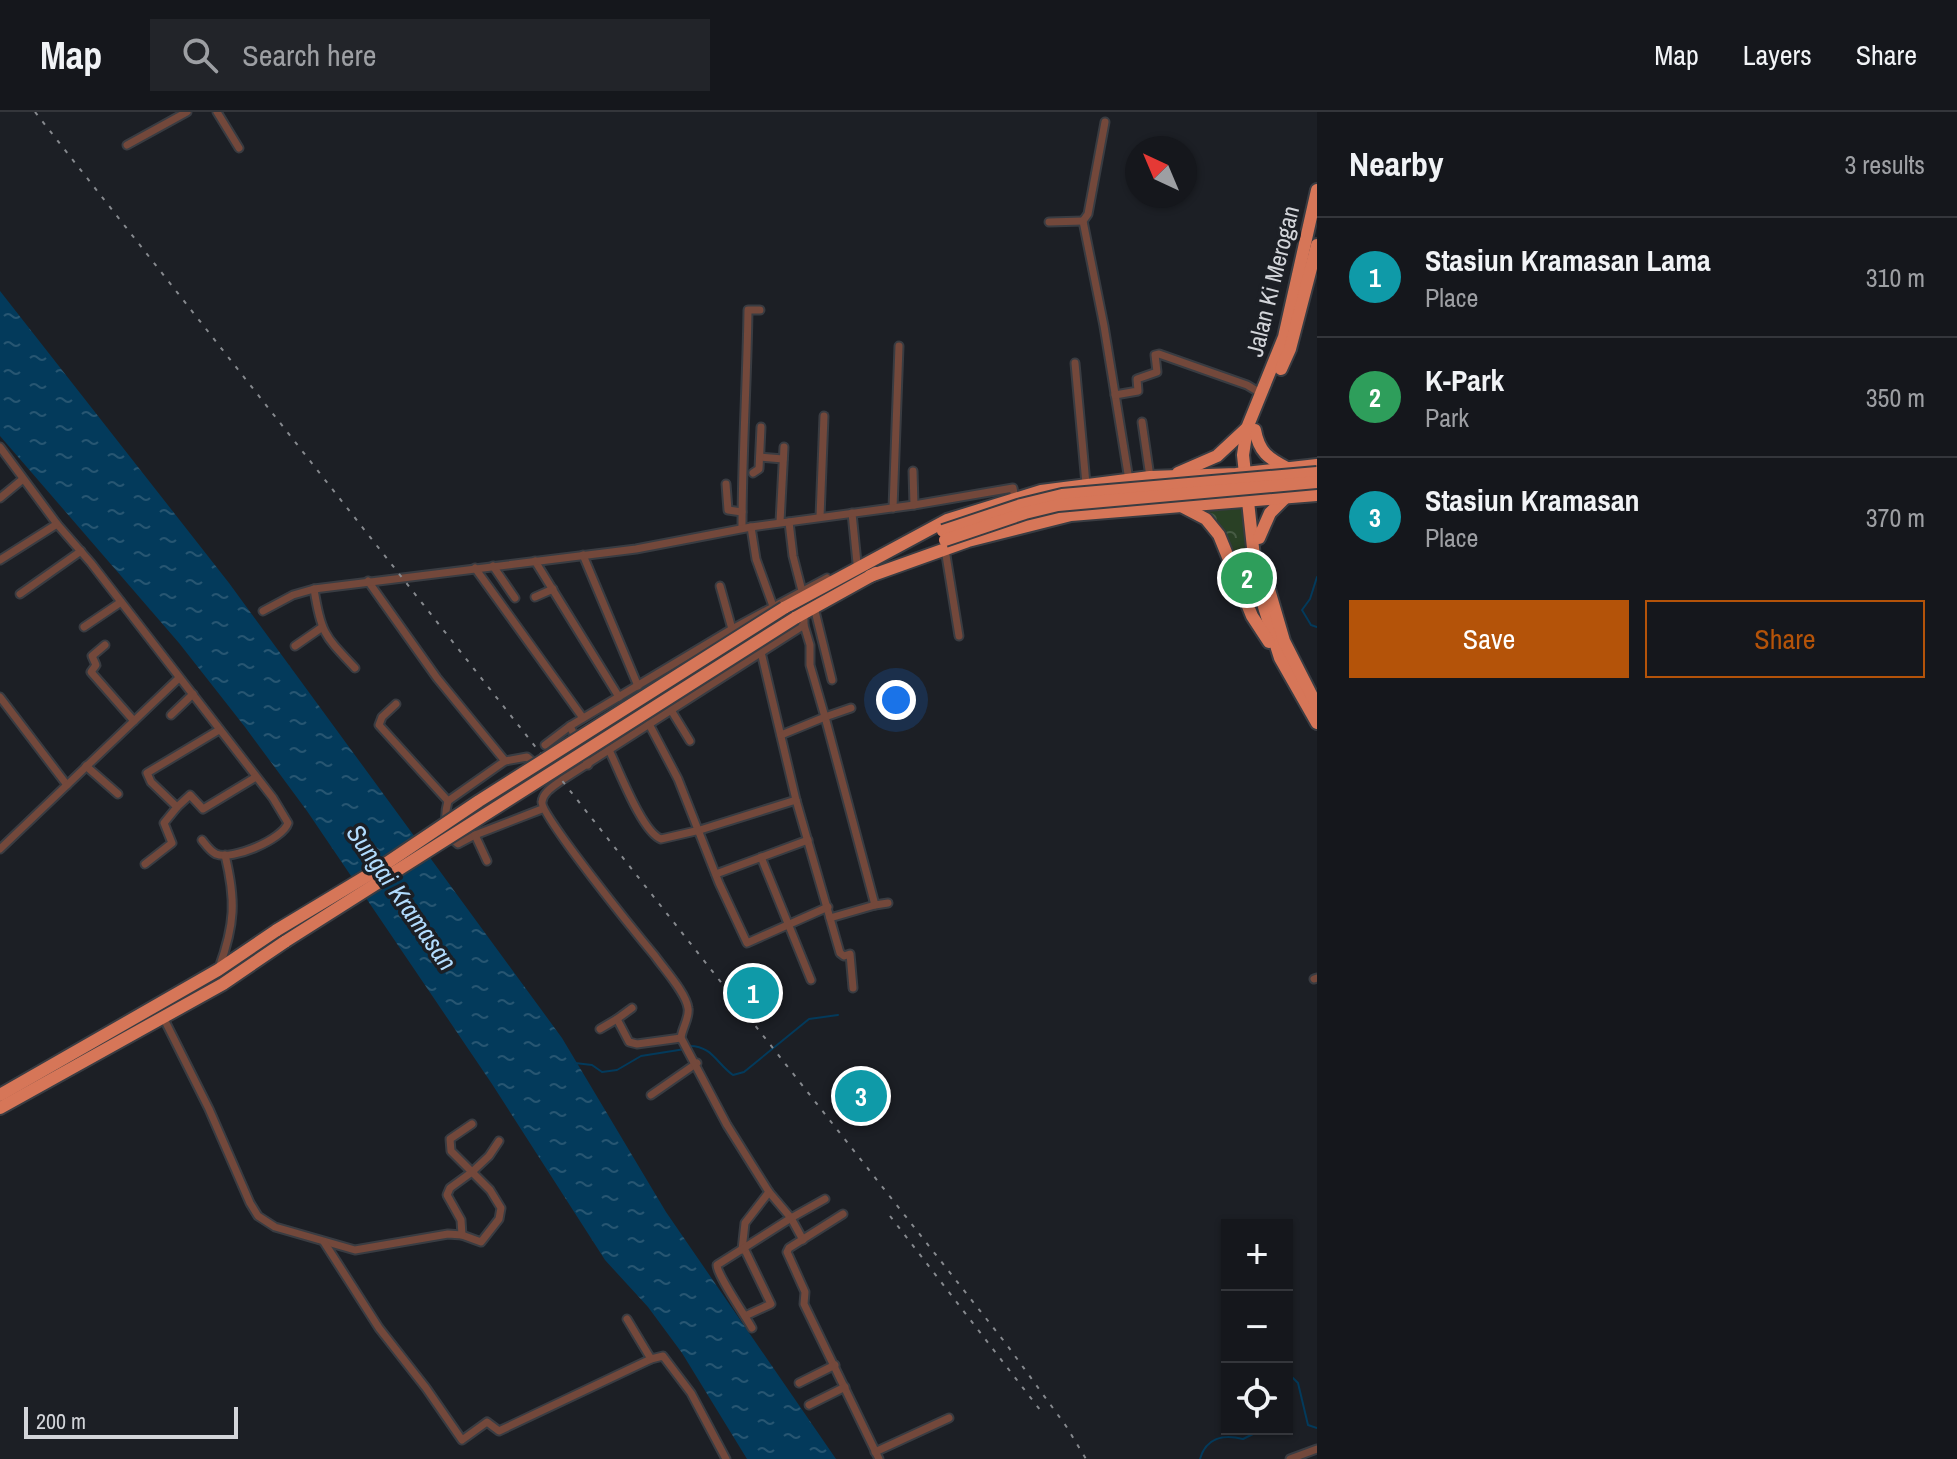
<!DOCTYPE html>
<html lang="en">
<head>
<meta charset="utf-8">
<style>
  :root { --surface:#15171c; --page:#222429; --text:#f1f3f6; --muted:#9d9fa3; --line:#34363b; --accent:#b45309 }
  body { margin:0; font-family:"Archivo Narrow",sans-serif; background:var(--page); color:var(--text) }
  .controls { position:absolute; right:24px; bottom:24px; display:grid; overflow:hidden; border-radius:0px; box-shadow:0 2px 6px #0004 }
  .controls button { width:72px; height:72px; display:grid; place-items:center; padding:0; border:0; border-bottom:2px solid var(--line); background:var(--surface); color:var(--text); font:40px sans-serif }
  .compass { position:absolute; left:1125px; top:24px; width:72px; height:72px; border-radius:50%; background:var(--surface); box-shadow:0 2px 6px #0004; rotate:316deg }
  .scale { position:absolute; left:24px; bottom:20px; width:214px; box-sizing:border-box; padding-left:8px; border:4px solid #d3d5da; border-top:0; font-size:22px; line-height:28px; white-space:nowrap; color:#d3d5da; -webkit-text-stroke:6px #1c1f25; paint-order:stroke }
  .you { position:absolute; left:896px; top:588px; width:28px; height:28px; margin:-20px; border:6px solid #fff; border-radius:50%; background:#1a73e8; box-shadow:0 0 0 12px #1a73e833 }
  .badge { display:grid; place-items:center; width:52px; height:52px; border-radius:50%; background:var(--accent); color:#fff; font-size:26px; font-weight:700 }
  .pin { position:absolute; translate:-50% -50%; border:4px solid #fff; box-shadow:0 2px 8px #0006 }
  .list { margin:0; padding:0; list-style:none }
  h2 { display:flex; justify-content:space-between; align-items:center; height:104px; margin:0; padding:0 32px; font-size:34px }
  h2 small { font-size:26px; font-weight:400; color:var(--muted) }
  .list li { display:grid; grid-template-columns:52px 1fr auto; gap:24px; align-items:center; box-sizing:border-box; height:120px; padding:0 32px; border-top:2px solid var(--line) }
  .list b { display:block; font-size:30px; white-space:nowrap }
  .list p { margin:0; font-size:26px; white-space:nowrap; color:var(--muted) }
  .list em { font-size:26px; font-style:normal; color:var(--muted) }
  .actions { display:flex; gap:16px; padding:24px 32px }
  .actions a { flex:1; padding:18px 0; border:2px solid var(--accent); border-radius:0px; text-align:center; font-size:28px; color:var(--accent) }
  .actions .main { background:var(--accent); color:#fff }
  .icon { flex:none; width:44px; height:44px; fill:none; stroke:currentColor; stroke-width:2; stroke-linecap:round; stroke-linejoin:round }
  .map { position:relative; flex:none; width:1317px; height:1347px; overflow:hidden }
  header { display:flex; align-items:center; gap:48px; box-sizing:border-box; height:112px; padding:0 40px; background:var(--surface); border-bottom:2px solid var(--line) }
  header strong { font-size:38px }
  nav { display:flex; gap:44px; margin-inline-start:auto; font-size:28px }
  .search { width:560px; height:72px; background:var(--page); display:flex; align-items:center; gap:20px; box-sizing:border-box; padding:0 28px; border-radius:0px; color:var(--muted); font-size:30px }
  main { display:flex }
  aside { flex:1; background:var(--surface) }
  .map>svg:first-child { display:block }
  .forest { fill:url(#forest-crowns) }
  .water { fill:url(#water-ripples) }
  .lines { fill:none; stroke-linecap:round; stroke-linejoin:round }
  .stream { stroke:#033a5b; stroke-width:2 }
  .minor-casing { stroke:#393c42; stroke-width:11 }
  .trunk-casing { stroke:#393c42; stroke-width:16 }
  .minor { stroke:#73483b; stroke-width:7 }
  .trunk { stroke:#d67658; stroke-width:12 }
  .rail { stroke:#86898e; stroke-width:2; stroke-dasharray:4 8; stroke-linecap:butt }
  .trunk-bridge-casing { stroke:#393c42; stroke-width:16; stroke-linecap:butt }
  .trunk-bridge { stroke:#d67658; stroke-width:12 }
  .labels { text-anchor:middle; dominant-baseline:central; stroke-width:7; stroke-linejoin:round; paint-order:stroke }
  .street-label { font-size:24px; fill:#d3d5da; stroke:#1c1f25 }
  .water-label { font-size:26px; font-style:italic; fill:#b2dcfe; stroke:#1c1f25 }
</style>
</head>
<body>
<header>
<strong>Map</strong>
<div class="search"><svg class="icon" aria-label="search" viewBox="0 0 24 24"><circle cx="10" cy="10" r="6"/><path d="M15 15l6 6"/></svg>Search here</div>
<nav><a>Map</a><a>Layers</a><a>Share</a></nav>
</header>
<main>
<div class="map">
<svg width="1317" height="1347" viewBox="0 0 1317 1347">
  <defs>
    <pattern id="forest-crowns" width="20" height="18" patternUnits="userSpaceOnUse" patternTransform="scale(2)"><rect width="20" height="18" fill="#294025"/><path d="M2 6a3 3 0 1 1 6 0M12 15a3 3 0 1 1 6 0" fill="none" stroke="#475b44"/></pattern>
    <pattern id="water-ripples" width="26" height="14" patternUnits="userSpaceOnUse" patternTransform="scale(2)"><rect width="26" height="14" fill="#033a5b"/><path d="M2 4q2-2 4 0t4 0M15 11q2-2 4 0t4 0" fill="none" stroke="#275672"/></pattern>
  </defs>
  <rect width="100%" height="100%" fill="#1c1f25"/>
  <!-- forest -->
  <path class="forest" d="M1243,394C1247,437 1253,478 1267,519C1261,507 1254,496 1249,484C1235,453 1233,413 1201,396Z"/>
  <!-- water -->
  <polygon class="water" points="0,179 229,471 562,926 666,1100 836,1347 747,1347 682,1241 648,1195 605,1148 492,972 307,699 245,615 179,531 0,324"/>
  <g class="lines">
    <!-- stream -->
    <g class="stream">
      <polyline points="1317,465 1310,487 1302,498 1311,513 1317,515"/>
      <path d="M690,934C712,934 717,952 733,963L744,960L809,907L838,903"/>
      <polyline points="575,951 592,953 602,960 617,958 641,944 685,937"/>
      <polyline points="1287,1265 1293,1266 1298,1271 1308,1313 1317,1316"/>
      <path d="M1200,1347C1206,1326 1223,1322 1243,1327L1263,1317"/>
    </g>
    <defs>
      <g id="minor">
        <polyline points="217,0 239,36"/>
        <polyline points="1105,10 1088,102 1083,109 1104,214 1129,368"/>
        <polyline points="127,33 187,0"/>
        <polyline points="1049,110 1083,109"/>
        <polyline points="1075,251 1086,372"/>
        <polyline points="1115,283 1138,279 1137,267 1157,260 1155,243 1159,242 1247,273 1262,282"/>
        <polyline points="1142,310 1150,365"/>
        <path d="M0,335L57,412L91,451L273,686L288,711C283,727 232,749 216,742C210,739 206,733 202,728"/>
        <polyline points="760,345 783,347"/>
        <polyline points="913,359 914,393"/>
        <polyline points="753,361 759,357 761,315"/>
        <polyline points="726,372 728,398 742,400"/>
        <polyline points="0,386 23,367"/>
        <polyline points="893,396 899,234"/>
        <polyline points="852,401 857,451"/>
        <polyline points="820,405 824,304"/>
        <polyline points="780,410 784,335"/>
        <polyline points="789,410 793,444 802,479"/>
        <polyline points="751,415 756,447 773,494"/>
        <path d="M742,416C742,343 747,271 748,198H760"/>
        <polyline points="945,437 959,524"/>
        <polyline points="583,443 638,574"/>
        <polyline points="0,448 57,412"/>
        <polyline points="535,449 619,585"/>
        <polyline points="493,454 515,486"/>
        <polyline points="475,456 583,606"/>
        <polyline points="368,469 437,566 505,649"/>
        <polyline points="720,474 732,517"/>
        <path d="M314,477C321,522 325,524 355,556"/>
        <polyline points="20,482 81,439"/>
        <polyline points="535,485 553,477"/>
        <polyline points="814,495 832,568"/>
        <polyline points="263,499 293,483 314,477 636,437 751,415 914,393 1013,376 1015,386"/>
        <polyline points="84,515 121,490"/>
        <polyline points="105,533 92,544 96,553 91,560 134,609"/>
        <polyline points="295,534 321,516"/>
        <polyline points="761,540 796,688 840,841 844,844 850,842 853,876"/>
        <polyline points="0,585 67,673"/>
        <polyline points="396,592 382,605 379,613 448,689 505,649 527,645 550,665"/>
        <polyline points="851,596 825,605 875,793 888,791"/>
        <polyline points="671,598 690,629"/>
        <polyline points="171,603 193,582"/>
        <polyline points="649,612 678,667 719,771 747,831 828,795"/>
        <polyline points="781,623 825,605 810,553 810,533 804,513"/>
        <polyline points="545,633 570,614"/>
        <path d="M609,638C619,658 642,720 661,727L700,718L796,688"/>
        <polyline points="588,653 570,614 732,517 827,466"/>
        <polyline points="86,654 118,682"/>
        <path d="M448,689C444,704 444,722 458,732L475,723L542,697"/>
        <polyline points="177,695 190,683 203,697 256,665"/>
        <polyline points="475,723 487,749"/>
        <polyline points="0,737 179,566"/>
        <polyline points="761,745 811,868"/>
        <polyline points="145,752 172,731 164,711 177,695 151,670 147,661 219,618"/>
        <polyline points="716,762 808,728"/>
        <polyline points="830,806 875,793"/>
        <path d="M219,856C235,812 236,788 225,743"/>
        <polyline points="1314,867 1317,866"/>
        <polyline points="632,896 617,907 629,930 637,932 681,926"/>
        <polyline points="163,905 209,997 250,1091 258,1104 275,1115 355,1138 448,1122 462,1123 481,1130 499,1107 501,1096 490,1078 472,1060 489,1044 499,1029"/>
        <polyline points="600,917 617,907"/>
        <polyline points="651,983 697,951"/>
        <polyline points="769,1080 791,1106 803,1128"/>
        <polyline points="843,1102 789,1136 787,1140 805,1180 804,1192 879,1347"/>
        <polyline points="462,1123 461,1108 447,1083 450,1076 472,1060 451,1039 450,1027 472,1012"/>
        <polyline points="324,1130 379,1216 426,1276 462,1328 487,1310 499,1319 651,1247"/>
        <polyline points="744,1136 771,1192 745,1204"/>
        <path d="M742,1138L745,1111L769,1080L727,1013L681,926C682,916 690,905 688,896C686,881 664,857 655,844C640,826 540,703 542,690C543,680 554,674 562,668L804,513V501"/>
        <polyline points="627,1207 651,1247 663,1244 691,1281 726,1347"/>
        <path d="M752,1216C745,1203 717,1163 717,1153L791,1106L825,1087"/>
        <polyline points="799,1271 835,1253"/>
        <polyline points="809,1293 845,1275"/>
        <polyline points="875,1340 949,1306"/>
        <polyline points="1290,1347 1317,1337"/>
      </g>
      <g id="trunk">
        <polyline points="1317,78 1284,225 1247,316 1243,343 1254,445 1264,495 1280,546 1317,611"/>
        <polyline points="1281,257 1290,237 1317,133"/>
        <path d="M1255,318C1259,340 1268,346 1287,356"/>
        <polyline points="1178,361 1217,344 1246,317"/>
        <polyline points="1183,395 1206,407 1219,423 1252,504 1269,530"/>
        <polyline points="1259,426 1270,401 1286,385"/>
        <polyline points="870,464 968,429 1071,403 1317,383"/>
        <polyline points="1265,464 1284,529 1317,594"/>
        <polyline points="784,496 947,408 1041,379 1150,365 1236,362 1317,353"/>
        <polyline points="795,506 876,461"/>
        <polyline points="0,983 218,858 277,818"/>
        <polyline points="0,996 223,872 286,829"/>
      </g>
    </defs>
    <!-- minor casing -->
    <use href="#minor" class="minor-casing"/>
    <!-- trunk casing -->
    <use href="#trunk" class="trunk-casing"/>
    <!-- minor -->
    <use href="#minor" class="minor"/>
    <!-- trunk -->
    <use href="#trunk" class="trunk"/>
    <!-- rail -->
    <g class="rail">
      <polyline points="35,0 1007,1233 1066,1314 1086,1347"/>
      <polyline points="890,1104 1044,1303"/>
    </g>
    <defs>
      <g id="trunk-bridge">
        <polyline points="943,419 1021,393 1062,383 1317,361"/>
        <polyline points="945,428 1025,401 1058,393 1317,370"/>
        <polyline points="277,818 375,759 479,689 784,496"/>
        <polyline points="286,829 795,506"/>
      </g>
    </defs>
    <!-- trunk-bridge casing -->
    <use href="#trunk-bridge" class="trunk-bridge-casing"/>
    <!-- trunk-bridge -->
    <use href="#trunk-bridge" class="trunk-bridge"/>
  </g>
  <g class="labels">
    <!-- street labels -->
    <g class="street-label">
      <text transform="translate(1272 169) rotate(-76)">Jalan Ki Merogan</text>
    </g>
    <!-- water labels -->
    <g class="water-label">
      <text transform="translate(402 785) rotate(55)">Sungai Kramasan</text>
    </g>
  </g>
</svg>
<div class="controls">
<button>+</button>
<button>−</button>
<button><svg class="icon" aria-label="locate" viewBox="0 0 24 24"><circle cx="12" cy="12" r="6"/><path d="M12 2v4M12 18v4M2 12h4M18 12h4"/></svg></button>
</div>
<svg class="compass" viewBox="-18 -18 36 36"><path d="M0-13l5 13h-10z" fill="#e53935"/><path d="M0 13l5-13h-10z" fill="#9d9fa3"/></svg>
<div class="scale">200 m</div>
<div class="you"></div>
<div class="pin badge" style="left:753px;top:881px;background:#0f9aa8">1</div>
<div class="pin badge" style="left:1247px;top:466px;background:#2e9e5b">2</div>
<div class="pin badge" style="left:861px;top:984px;background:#0f9aa8">3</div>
</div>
<aside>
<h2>Nearby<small>3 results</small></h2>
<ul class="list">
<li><span class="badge" style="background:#0f9aa8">1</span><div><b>Stasiun Kramasan Lama</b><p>Place</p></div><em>310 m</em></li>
<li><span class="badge" style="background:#2e9e5b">2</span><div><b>K-Park</b><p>Park</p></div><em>350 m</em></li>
<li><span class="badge" style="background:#0f9aa8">3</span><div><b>Stasiun Kramasan</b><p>Place</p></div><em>370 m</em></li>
</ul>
<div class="actions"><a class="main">Save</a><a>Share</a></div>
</aside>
</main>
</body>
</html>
